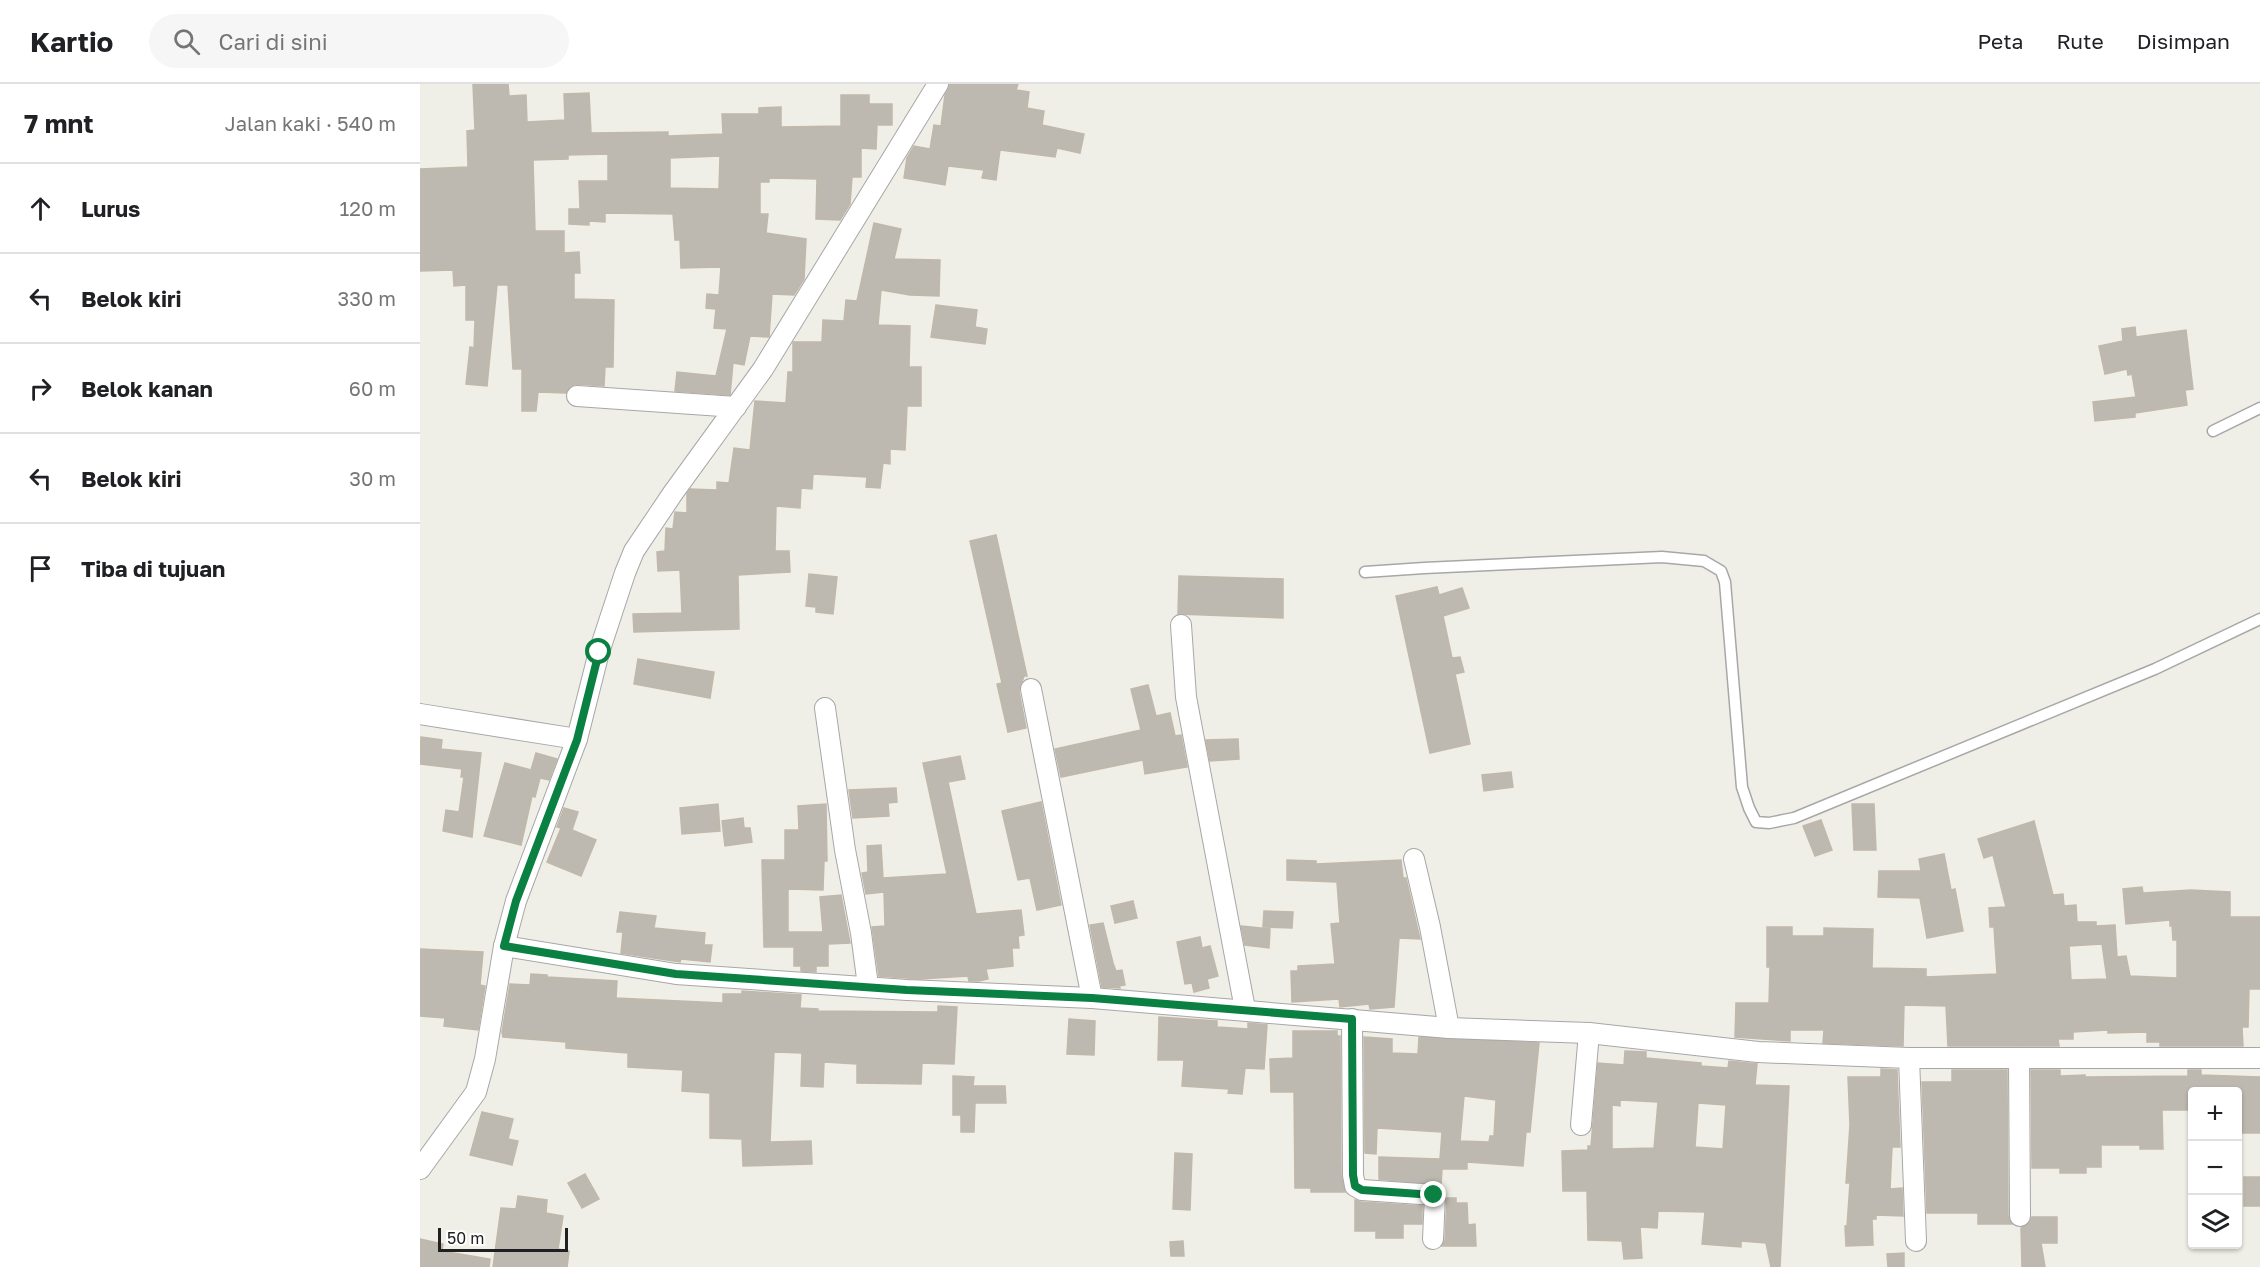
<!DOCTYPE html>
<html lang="id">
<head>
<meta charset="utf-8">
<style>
  :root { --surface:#fff; --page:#f6f6f6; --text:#202124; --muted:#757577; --line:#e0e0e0 }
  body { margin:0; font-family:"Golos Text",sans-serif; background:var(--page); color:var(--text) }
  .controls { position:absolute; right:18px; bottom:18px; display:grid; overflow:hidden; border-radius:6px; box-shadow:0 2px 4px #0004 }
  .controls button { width:54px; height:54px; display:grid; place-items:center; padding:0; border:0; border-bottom:2px solid var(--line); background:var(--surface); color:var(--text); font:30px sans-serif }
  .scale { position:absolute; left:18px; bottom:15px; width:130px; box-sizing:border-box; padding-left:6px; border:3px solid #202020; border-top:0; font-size:16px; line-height:21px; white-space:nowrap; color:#202020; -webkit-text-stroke:4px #fff; paint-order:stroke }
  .stop { position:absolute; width:18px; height:18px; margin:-14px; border:4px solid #0b8043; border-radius:50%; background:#fff }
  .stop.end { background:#0b8043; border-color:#fff; box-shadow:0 2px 6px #0008 }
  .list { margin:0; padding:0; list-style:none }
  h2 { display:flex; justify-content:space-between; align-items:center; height:78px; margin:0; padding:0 24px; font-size:26px }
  h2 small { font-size:20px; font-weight:400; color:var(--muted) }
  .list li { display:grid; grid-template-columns:39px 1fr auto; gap:18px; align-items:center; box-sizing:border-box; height:90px; padding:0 24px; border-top:2px solid var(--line) }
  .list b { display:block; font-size:22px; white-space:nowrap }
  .list em { font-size:20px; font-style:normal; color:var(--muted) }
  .icon { flex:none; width:33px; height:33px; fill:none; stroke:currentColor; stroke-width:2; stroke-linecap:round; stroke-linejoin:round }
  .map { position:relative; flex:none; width:1840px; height:1183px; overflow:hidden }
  header { display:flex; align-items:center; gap:36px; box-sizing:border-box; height:84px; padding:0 30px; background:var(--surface); border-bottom:2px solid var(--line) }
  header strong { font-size:28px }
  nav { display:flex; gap:33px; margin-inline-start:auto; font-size:21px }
  .search { width:420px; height:54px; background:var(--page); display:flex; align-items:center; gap:15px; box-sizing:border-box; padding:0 21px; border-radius:33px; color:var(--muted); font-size:22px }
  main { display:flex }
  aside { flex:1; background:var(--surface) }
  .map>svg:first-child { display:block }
  .building { fill:#bdb8b0; stroke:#c1b8aa; stroke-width:1.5; fill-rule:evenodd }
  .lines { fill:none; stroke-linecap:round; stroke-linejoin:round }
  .service-casing { stroke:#a7a7a7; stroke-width:13 }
  .minor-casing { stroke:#a7a7a7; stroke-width:22 }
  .service { stroke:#fff; stroke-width:10 }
  .minor { stroke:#fff; stroke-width:20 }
  .route { stroke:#0b8043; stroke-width:8 }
</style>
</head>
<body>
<header>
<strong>Kartio</strong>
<div class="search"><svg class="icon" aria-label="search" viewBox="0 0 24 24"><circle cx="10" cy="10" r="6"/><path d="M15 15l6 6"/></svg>Cari di sini</div>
<nav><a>Peta</a><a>Rute</a><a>Disimpan</a></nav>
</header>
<main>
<aside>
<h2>7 mnt<small>Jalan kaki · 540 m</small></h2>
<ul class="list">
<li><svg class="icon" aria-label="ahead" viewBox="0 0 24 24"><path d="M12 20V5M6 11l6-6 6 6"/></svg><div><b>Lurus</b></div><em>120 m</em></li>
<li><svg class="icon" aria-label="left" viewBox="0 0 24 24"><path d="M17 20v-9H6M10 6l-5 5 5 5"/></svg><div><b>Belok kiri</b></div><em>330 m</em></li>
<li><svg class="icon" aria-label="right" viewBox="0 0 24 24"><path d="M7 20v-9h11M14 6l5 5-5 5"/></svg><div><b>Belok kanan</b></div><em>60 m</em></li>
<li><svg class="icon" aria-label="left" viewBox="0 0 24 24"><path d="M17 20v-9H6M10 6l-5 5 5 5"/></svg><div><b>Belok kiri</b></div><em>30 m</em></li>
<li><svg class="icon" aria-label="arrive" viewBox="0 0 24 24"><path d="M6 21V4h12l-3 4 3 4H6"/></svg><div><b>Tiba di tujuan</b></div></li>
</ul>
</aside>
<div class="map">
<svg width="1840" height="1183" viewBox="0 0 1840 1183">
  <rect width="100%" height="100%" fill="#f0efe7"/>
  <!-- building -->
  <g class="building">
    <path d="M53,0H88L89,12L106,11L107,38L145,36L144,10L169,9L171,49L248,48V52L303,50L302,30H339V24L361,23V43L421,42V11H449V20H472V41H457L456,65L441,64V93H432L430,120L420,136L396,135L397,95L349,94V98H340V130H348L346,149L386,155L384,195L374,211L352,210L349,253L330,252L324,281L313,279L310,311L255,307L257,288L296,292L307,245L294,244L296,225L286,224L287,210L299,211L301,183L261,184L260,156H255L253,130L185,129V138L169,137V141L149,140V125H160L159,97H188V70L148,71V75L113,76L115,147H144V169L159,168L160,189H154V215L194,216L193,283H185L184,302L157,300L151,302L146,309L118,308L116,327H102V285H93L88,201H77L67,302L46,300L50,263L54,264L55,236H46V201L34,202L33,186L0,187V85L48,83L47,47L55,46ZM300,72L299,105L250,104V74Z"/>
    <polygon points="530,0 598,0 596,6 609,8 607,24 624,27 622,41 664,50 660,69 637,64 635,73 580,66 576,96 562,94 564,86 528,82 525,101 484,94 487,74 494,62 510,65 514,41 521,42 525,11"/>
    <polygon points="454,139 481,145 474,175 520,176 519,212 490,211 461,206 458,241 490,242 489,283 501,283 501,322 487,322 485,366 470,365 470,380 463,379 460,404 446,403 447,393 393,390 392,405 381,404 380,424 356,422 355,467 369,467 370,488 318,491 319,545 214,548 213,530 262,529 260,486 238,487 237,468 245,467 246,444 253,445 255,428 267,429 267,410 270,405 297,406 297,398 309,399 314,364 330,366 335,317 366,319 368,288 373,288 373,258 402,258 403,236 424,237 426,216 437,217"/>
    <polygon points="516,221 557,226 555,243 567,245 565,260 511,253"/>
    <polygon points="1715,243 1716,253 1766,246 1773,305 1765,306 1767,321 1715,329 1715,333 1675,337 1673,318 1716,313 1712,290 1708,291 1707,285 1685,290 1679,262 1703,257 1702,245"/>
    <polygon points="576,451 607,592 604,592 599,607 606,644 588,648 577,600 582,599 550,457"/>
    <polygon points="389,490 417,493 413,530 396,528 396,523 386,522"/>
    <polygon points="759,492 863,495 863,534 758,530"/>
    <polygon points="1017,503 1019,511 1042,504 1049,524 1023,532 1032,574 1040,573 1044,588 1035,590 1050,660 1010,669 976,512"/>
    <polygon points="218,575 294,588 290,614 214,600"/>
    <polygon points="728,601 736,632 750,629 755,652 761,651 767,683 725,690 723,676 641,693 635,665 721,646 711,605"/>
    <polygon points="1,653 22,656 21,665 61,669 52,753 23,747 26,726 39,728 44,693 41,693 42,685 0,680"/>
    <polygon points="818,655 819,675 790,677 786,656"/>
    <polygon points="116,669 137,675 129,696 120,694 115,713 112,712 101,761 64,752 85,679 111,686"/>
    <polygon points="540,672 545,695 528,698 556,830 601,826 604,851 598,852 599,864 592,864 593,882 566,885 568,895 559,897 549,897 548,892 500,895 459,892 452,843 465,842 464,808 446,810 442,789 448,788 447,762 461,761 463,794 527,790 503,679"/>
    <polygon points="1091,688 1093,703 1064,707 1062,691"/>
    <polygon points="476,704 477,718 468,719 469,732 433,734 429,706"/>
    <polygon points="621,718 641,821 617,826 610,794 598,796 582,727"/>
    <polygon points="298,720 300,747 262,750 260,724"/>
    <polygon points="406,720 407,777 404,777 403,806 368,805 368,848 403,848 400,813 421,811 430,859 408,860 408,882 396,882 396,888 381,887 381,882 374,882 374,863 344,863 342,776 365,776 365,746 379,746 378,722"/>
    <polygon points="1432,720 1454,720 1456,766 1434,766"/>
    <polygon points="144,724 158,728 152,746 176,756 161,792 127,778 141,744 137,743"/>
    <polygon points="323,734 324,744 330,744 332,758 305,762 302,737"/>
    <polygon points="1401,736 1412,766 1395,772 1383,742"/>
    <path d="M1614,737L1633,811L1643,810L1644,822L1656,821L1657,838H1676V842L1695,841L1697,873L1706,872L1710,892L1757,894V856H1753L1752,841L1750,842V836L1706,840L1703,805L1722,803L1723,809L1771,806L1810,808V833H1840V905H1829L1828,943H1822L1823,962H1740V958H1727V948L1688,949V946L1653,948V955H1638L1639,962H1528L1526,922L1484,921L1483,962L1403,959L1404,946H1370V957L1315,953L1316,919H1349L1350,883H1347V843H1372V852H1404V844L1453,845L1452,884L1506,885V893L1577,890L1574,843H1570L1569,824L1586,823L1573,771L1564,774L1558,755ZM1682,860L1687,895L1651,896L1649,862Z"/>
    <polygon points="1524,770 1531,806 1535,805 1543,847 1507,854 1500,814 1458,813 1459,787 1501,787 1499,775"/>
    <polygon points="867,776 896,777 896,780 981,776 983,794 986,794 1000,855 979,854 974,923 950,925 949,920 920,923 919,915 872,918 871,887 878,887 878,882 915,880 911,840 920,839 917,798 867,796"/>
    <polygon points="713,817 717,834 695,839 691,822"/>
    <polygon points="844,827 873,828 872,844 843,843"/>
    <polygon points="200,828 236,832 234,844 285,849 284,861 292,861 290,878 261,875 260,878 201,869 203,848 197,848"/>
    <polygon points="683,839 693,879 696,887 702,886 705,901 699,902 700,904 682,903 670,841"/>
    <polygon points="821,842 850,845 849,864 825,861"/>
    <polygon points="780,853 782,864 790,862 798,892 787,895 789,904 774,908 772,899 765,900 757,858"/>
    <polygon points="0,865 63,868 60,901 65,902 58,946 24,942 25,934 0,932"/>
    <polygon points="111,890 127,891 127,893 197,897 196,914 303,919 303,910 322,910 322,907 381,911 380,924 398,925 398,927 518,928 518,922 537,923 534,980 502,979 501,1000 437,999 437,980 404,978 403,1003 381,1002 382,969 354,968 350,1058 391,1057 392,1080 323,1082 322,1055 290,1054 290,1009 262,1007 263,986 208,983 208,969 146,964 146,958 83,953 82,948 90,900 110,901"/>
    <polygon points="739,933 797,937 797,943 828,945 828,939 847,941 844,985 825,984 822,1010 808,1009 809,1005 762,1002 764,976 738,976"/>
    <polygon points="649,935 675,937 674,971 647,970"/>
    <polygon points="873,947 917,947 917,952 920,952 921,1091 925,1108 891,1108 891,1104 875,1104 874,1008 851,1008 850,975 873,974"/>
    <path d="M944,953L972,955V969L998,970L999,953L1119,959L1110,1048H1106L1103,1082L1047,1078V1085H1022L1021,1101L959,1095V1073L1020,1075L1022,1048L957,1044L956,1070L945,1069ZM1044,1012L1076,1016L1074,1052H1070L1069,1058L1040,1057Z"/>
    <path d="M1205,967L1226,968V974L1281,979V982L1308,984L1309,977L1337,980L1335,1001L1369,1002L1360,1183H1351L1346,1159L1321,1157V1163L1282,1160L1285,1128L1238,1127L1237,1144L1220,1143L1222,1174L1204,1175L1202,1157L1168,1156L1167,1107H1143L1142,1067L1168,1066V1062H1171L1178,979L1204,981ZM1200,1016L1238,1018L1234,1064L1192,1065V1021L1200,1022ZM1278,1019L1306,1021L1303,1065L1275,1063Z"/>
    <polygon points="1461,985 1477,986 1480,1063 1472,1063 1470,1105 1482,1104 1483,1132 1456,1131 1456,1135 1452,1135 1453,1161 1426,1162 1425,1142 1427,1142 1430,1099 1426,1099 1430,1041 1428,993 1461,993"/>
    <polygon points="1532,986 1587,986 1588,1132 1592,1140 1558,1140 1558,1129 1507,1129 1502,998 1532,998"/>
    <polygon points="1611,986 1640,986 1640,992 1665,991 1665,993 1768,992 1768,986 1781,986 1781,991 1840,993 1840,1049 1822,1049 1822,1040 1818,1040 1818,1008 1773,1008 1773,1026 1742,1026 1743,1065 1720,1065 1720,1061 1681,1061 1681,1083 1666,1083 1666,1089 1640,1089 1640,1084 1612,1084"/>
    <polygon points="533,992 554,993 553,1002 585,1002 586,1019 555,1019 554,1048 541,1048 541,1031 533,1031"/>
    <polygon points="62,1028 93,1035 88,1055 98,1057 92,1081 50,1071"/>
    <polygon points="755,1069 772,1070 770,1126 753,1125"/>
    <polygon points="165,1090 179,1115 162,1124 148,1099"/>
    <rect x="1824" y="1093" width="16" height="29"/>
    <polygon points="98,1112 127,1116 126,1129 143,1132 138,1165 149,1167 147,1183 73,1183 81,1124 96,1125"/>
    <polygon points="1027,1114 1036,1114 1036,1119 1047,1119 1048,1141 1055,1140 1056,1162 1022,1162 1025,1156"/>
    <polygon points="935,1116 941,1118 1002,1122 1002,1140 983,1140 983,1154 956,1154 956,1147 935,1147"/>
    <polygon points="1612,1133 1637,1133 1637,1159 1621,1159 1625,1183 1602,1183 1601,1144 1610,1138"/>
    <polygon points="0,1155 23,1160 22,1167 70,1175 69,1183 0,1183"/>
    <polygon points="763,1157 764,1172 751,1172 750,1158"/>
    <polygon points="1484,1169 1484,1183 1468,1183 1467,1170"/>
  </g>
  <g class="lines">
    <defs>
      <g id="service">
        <polyline points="1793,347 1840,324"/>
        <polyline points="945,488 1004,484 1242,473 1284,477 1301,487 1305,498 1322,703 1329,724 1336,738 1349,739 1374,734 1735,585 1840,535"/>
      </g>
      <g id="minor">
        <polyline points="157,312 316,323"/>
        <polyline points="761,541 766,613 825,925"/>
        <polyline points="611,605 672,914"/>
        <polyline points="405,624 425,766 441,849 448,902"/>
        <polyline points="0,630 157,655"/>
        <polyline points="994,775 1010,843 1029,944"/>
        <polyline points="84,862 256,890 487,906 672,914 1029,944 1169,949 1338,968 1489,974 1840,974"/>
        <polyline points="932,935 933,1091 935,1102 942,1106 1015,1111 1013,1155"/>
        <polyline points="1489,974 1496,1157"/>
        <polyline points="1599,974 1600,1132"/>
        <polyline points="1161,1041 1169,949"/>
        <polyline points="0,1085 56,1008 65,975 84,862 96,817 157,655 179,568 205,489 214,467 253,409 343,285 518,0"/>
      </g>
    </defs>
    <!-- service casing -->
    <use href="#service" class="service-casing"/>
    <!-- minor casing -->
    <use href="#minor" class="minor-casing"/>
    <!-- service -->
    <use href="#service" class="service"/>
    <!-- minor -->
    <use href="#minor" class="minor"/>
  </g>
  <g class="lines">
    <!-- route -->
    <polyline class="route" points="179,568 157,656 96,817 84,862 256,890 487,906 672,914 932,935 933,1091 935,1102 942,1106 1014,1111"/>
  </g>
</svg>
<div class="controls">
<button>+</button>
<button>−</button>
<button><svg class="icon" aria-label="layers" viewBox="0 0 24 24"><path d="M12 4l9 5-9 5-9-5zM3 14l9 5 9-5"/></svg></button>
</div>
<div class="scale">50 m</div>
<div class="stop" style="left:179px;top:568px"></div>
<div class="stop end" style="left:1014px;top:1111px"></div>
</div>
</main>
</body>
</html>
